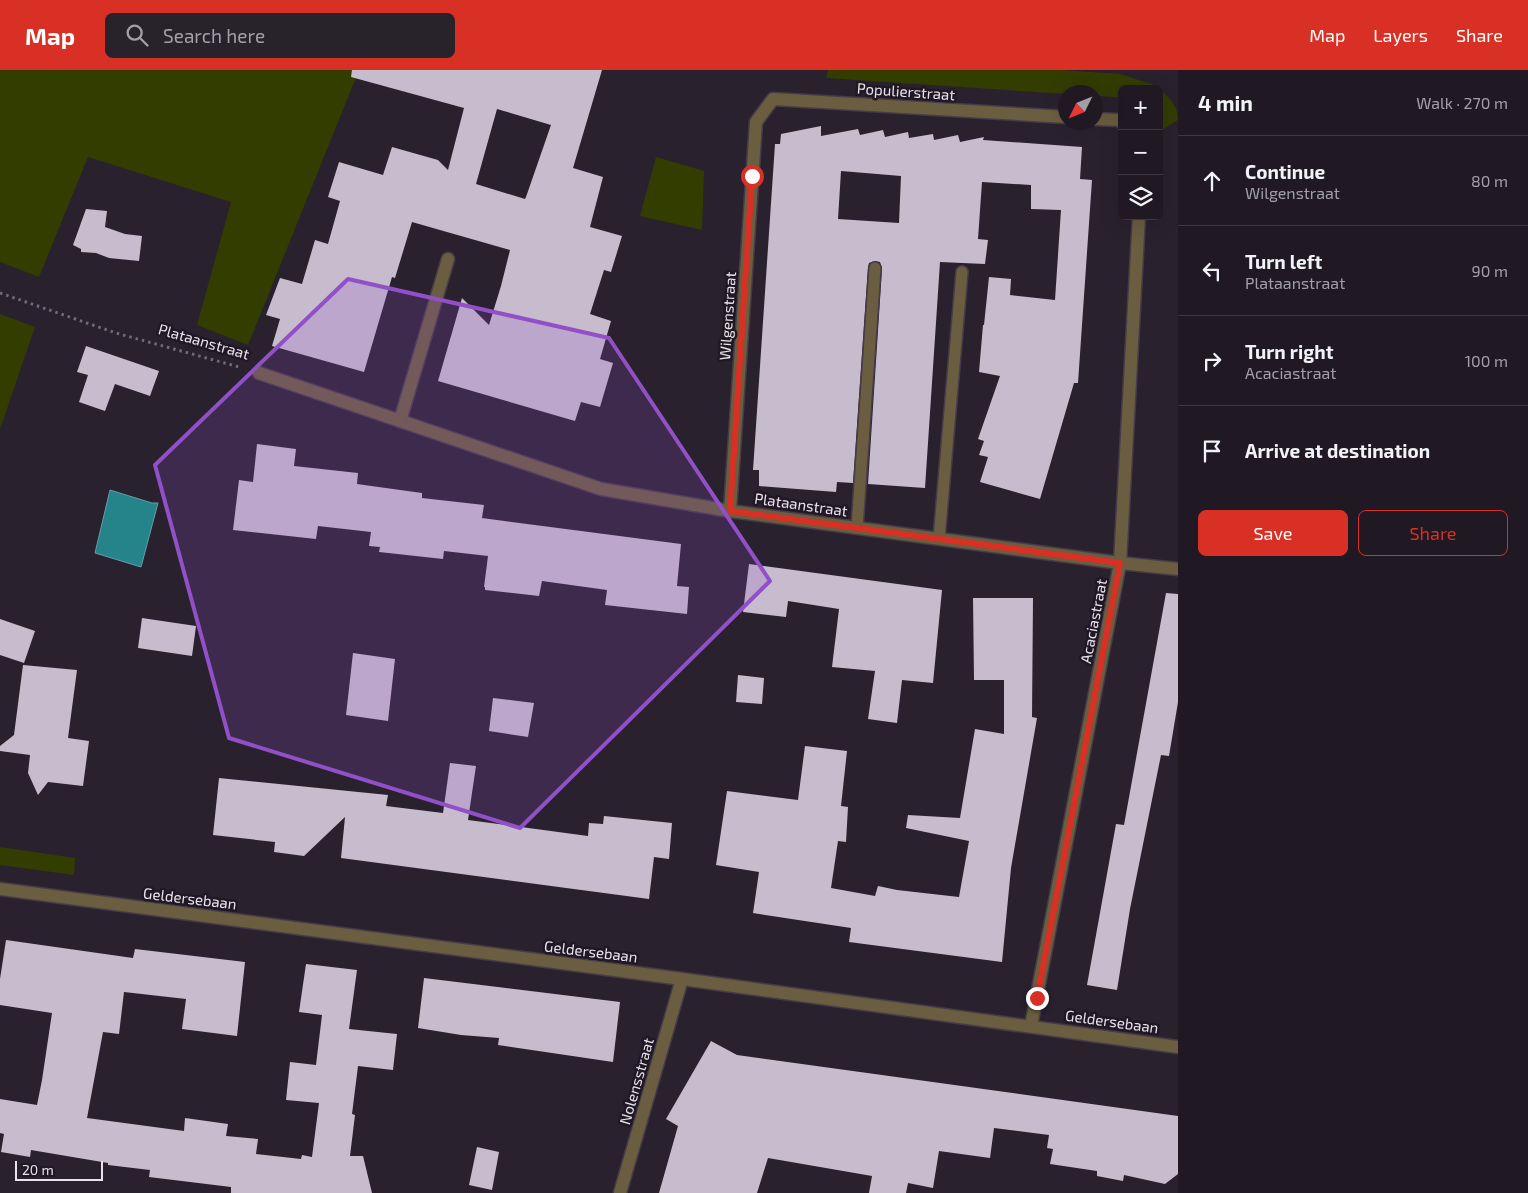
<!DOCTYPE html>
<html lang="en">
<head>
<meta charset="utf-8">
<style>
  :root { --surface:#201923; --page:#28222b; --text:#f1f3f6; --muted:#a2a0a6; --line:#3d3841; --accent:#d93025 }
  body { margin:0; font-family:"Exo 2",sans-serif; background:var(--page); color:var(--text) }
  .controls { position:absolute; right:15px; top:15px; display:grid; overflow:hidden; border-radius:8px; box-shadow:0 5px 20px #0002 }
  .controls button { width:45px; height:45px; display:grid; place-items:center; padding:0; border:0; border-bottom:1px solid var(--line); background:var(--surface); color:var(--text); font:25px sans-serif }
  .compass { position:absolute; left:1058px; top:15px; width:45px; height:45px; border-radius:50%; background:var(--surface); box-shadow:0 5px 20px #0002; rotate:227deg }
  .scale { position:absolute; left:15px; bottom:12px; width:88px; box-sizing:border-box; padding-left:5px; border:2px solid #e8e2ec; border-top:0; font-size:14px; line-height:18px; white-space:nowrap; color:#e8e2ec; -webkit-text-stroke:4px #201825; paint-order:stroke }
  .stop { position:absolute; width:15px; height:15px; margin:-11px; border:4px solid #d93025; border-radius:50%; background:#fff }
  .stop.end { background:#d93025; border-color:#fff; box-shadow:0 1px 5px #0008 }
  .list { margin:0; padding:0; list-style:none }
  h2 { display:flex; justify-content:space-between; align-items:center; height:65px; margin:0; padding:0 20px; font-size:21px }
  h2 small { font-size:16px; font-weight:400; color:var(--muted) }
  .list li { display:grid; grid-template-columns:32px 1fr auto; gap:15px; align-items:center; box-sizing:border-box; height:90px; padding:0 20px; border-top:1px solid var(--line) }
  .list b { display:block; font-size:19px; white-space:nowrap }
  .list p { margin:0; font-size:16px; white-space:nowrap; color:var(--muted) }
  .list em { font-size:16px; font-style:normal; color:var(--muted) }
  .actions { display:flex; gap:10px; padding:15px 20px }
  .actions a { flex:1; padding:11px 0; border:1px solid var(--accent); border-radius:8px; text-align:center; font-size:18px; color:var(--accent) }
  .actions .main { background:var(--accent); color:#fff }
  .icon { flex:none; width:28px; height:28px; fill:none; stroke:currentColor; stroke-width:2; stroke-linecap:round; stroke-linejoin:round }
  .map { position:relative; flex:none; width:1178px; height:1123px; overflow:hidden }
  header { display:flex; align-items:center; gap:30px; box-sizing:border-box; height:70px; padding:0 25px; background:var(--accent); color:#fff }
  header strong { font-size:24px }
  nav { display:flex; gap:28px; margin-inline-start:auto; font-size:18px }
  .search { width:350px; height:45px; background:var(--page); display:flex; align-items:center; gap:12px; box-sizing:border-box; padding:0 18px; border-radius:8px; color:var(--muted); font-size:19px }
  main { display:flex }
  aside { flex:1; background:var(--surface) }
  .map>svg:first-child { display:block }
  .green { fill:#333d00 }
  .water { fill:#25848a; stroke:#60a0a7 }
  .building { fill:#c7bccd; fill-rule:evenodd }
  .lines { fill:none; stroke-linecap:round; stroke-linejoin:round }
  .service-casing { stroke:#453c49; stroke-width:14 }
  .minor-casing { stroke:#453c49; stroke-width:15 }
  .path { stroke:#726a77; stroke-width:3; stroke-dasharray:2.5 4; stroke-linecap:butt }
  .service { stroke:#6b5d3f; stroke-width:11 }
  .minor { stroke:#6b5d3f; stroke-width:12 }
  .route { stroke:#d93025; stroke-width:6 }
  .marked { fill:#9150c8; fill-opacity:0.2; stroke:#9150c8; stroke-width:4; stroke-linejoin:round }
  .labels { text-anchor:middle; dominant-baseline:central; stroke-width:5; stroke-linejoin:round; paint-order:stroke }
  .street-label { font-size:15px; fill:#e8e2ec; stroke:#201825 }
</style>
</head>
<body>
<header>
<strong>Map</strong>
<div class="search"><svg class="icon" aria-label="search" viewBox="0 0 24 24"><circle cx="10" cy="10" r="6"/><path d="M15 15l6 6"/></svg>Search here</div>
<nav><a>Map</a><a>Layers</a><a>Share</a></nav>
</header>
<main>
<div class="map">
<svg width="1178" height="1123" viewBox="0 0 1178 1123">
  <rect width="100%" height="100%" fill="#2a212f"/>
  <!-- green -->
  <g class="green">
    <polygon points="0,0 359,0 248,275 197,255 231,132 88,87 39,207 0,192"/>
    <polygon points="828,0 1062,0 1120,4 1154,15 1159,19 1122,19 1122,29 1116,27 1096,26 1096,22 1066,22 1065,24 826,8"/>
    <path d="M1159,19C1170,28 1178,36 1178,50L1162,60L1159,55Z"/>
    <polygon points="656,87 704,101 702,160 640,146"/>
    <polygon points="0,244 35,257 0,359"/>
    <polygon points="0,777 75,788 74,805 0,795"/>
  </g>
  <!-- water -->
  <polygon class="water" points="110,420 152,433 158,433 141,497 95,483"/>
  <!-- building -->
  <g class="building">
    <path d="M352,0H602L573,98L603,107L590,157L622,166L611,202L604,200L590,244L611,251L600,289L613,293L600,337L581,332L575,351L438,311L462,228L489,255L501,216L510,180L412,152L395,208L392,207L364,302L272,276L280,249L266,245L280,208L302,214L315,170L328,174L340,131L328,127L339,92L383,105L392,77L438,90L448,100L464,38L351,7ZM497,39L551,55L526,127L525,129L476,114Z"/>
    <path d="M821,56V66L858,59L860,65L883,60L885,67L908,62L909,68L933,64L934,70L958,65L960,72L984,67L983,70L1082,77L1080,109L1092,110L1078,313H1074L1040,429L980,412L988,387L979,385L984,371L978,369L1000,306L979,302L983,255H984L989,207L1011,209L1010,225L1055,230L1061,140L1031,139V115L982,112L978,169L988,170L985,194L940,192L925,418L868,414L882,199L880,192L875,191L869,193L868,197L853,413L837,412L836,422L759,416V400H753L775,74H780L781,64ZM841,101L901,106L899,153L838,149Z"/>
    <polygon points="86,139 107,141 105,157 125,164 142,166 139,191 109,188 96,183 81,182 81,179 73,175"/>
    <polygon points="86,276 159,301 150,326 115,314 105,341 79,332 88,305 77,302"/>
    <polygon points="257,374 296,379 294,396 358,403 357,414 422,423 422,428 484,435 482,448 681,474 677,516 689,517 687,544 605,535 607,520 542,511 539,526 485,520 485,517 484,517 488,486 444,481 443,489 379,482 380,477 369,476 371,462 318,456 316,469 233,460 239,410 253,412"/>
    <polygon points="749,494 942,520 933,613 902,610 897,653 868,649 875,601 832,597 839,539 788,531 786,547 743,542"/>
    <polygon points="1166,523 1178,524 1178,632 1169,686 1161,685 1130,839 1117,920 1087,915 1116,754 1124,755"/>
    <polygon points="973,528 1033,528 1032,647 1037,648 1011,798 1002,892 849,872 851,858 753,843 759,802 716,795 727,721 798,730 805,676 847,681 841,736 848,737 846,772 838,771 831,818 875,826 878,816 897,820 959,827 969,771 906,758 908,745 960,748 975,659 1004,664 1004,610 974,610"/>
    <polygon points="142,548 196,556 192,586 138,578"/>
    <polygon points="0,549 35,561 24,593 0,585"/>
    <polygon points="353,583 395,589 388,651 346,645"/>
    <polygon points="23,595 77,600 68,668 89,671 83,716 48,712 38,725 28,703 30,685 0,681 0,676 14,665"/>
    <polygon points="738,605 764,608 762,634 736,632"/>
    <polygon points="493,628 534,633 528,667 489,661"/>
    <polygon points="450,693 476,696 468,750 588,766 589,753 603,754 604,746 672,753 669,789 654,787 649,829 341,788 345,747 304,786 274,782 275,772 213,765 219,708 388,725 386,736 443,743"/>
    <polygon points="6,870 133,888 135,879 245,892 237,966 182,959 186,929 124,922 119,964 103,962 87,1048 184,1061 185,1048 228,1054 226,1066 258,1069 256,1084 301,1089 302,1085 312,1087 319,1033 286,1030 290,992 316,995 322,945 299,942 306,894 357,900 349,959 397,964 393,1000 358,996 352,1044 355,1045 350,1086 363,1086 372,1123 231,1123 231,1117 149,1107 150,1100 108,1095 108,1093 31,1080 30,1087 1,1082 4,1064 0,1063 0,1029 37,1035 42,1010 52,943 0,935 0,909"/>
    <polygon points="424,908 620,932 613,992 498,975 499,968 461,965 418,958"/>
    <polygon points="711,971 737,985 1178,1046 1178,1104 1165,1114 1124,1105 1123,1111 1097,1106 1097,1101 1050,1094 1053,1079 1047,1078 1049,1065 994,1058 990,1088 939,1081 933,1118 908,1113 906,1123 869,1123 872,1106 768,1088 757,1123 659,1123 678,1056 666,1049"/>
    <polygon points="477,1077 499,1082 492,1120 469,1115"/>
  </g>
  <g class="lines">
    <defs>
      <g id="service">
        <polyline points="857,458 875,198"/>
        <polyline points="939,469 962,202"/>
      </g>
      <g id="minor">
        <polyline points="1096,49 1119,50 1122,53"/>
        <polyline points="259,303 601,419 730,441 1120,493 1178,499"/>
        <polyline points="400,351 448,189"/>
        <polyline points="730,441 756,52 773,29 1066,47"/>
        <polyline points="0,819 682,909 1178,977"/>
        <polyline points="1031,956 1120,493 1139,146"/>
        <polyline points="620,1123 682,909"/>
      </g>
    </defs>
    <!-- service casing -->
    <use href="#service" class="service-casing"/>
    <!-- minor casing -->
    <use href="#minor" class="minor-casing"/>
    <!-- path -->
    <polyline class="path" points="0,223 116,263 239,297"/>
    <!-- service -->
    <use href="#service" class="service"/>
    <!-- minor -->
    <use href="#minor" class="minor"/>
  </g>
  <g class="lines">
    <!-- route -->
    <polyline class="route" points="752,106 730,441 1120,493 1037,928"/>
  </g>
  <!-- marked area -->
  <path class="marked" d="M348,209L609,268L770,511L520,758L229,668L155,395Z"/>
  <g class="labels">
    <!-- street labels -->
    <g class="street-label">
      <text transform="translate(906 21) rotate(4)">Populierstraat</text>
      <text transform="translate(727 246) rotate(-86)">Wilgenstraat</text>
      <text transform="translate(204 271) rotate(16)">Plataanstraat</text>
      <text transform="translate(801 434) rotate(8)">Plataanstraat</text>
      <text transform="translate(1093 551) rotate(-79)">Acaciastraat</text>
      <text transform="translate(190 828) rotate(7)">Geldersebaan</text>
      <text transform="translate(591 881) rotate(7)">Geldersebaan</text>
      <text transform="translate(1112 951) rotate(8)">Geldersebaan</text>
      <text transform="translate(636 1011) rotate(-74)">Nolensstraat</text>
    </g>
  </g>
</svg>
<div class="controls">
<button>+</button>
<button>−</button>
<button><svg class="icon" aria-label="layers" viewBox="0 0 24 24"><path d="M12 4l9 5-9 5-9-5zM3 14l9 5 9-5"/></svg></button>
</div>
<svg class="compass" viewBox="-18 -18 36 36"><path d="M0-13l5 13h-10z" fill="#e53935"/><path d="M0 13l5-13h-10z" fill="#a2a0a6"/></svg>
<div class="scale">20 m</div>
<div class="stop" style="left:752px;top:106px"></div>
<div class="stop end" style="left:1037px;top:928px"></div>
</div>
<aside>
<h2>4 min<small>Walk · 270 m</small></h2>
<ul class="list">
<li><svg class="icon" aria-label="ahead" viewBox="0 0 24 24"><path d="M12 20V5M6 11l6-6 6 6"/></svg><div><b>Continue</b><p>Wilgenstraat</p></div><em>80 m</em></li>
<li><svg class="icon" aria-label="left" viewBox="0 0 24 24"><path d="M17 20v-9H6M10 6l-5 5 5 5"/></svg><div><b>Turn left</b><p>Plataanstraat</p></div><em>90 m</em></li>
<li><svg class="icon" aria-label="right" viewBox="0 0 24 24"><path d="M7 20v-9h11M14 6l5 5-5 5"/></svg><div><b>Turn right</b><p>Acaciastraat</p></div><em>100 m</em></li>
<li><svg class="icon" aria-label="arrive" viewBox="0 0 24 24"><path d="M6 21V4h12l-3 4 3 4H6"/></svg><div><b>Arrive at destination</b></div></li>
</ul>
<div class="actions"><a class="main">Save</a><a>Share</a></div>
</aside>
</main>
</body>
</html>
